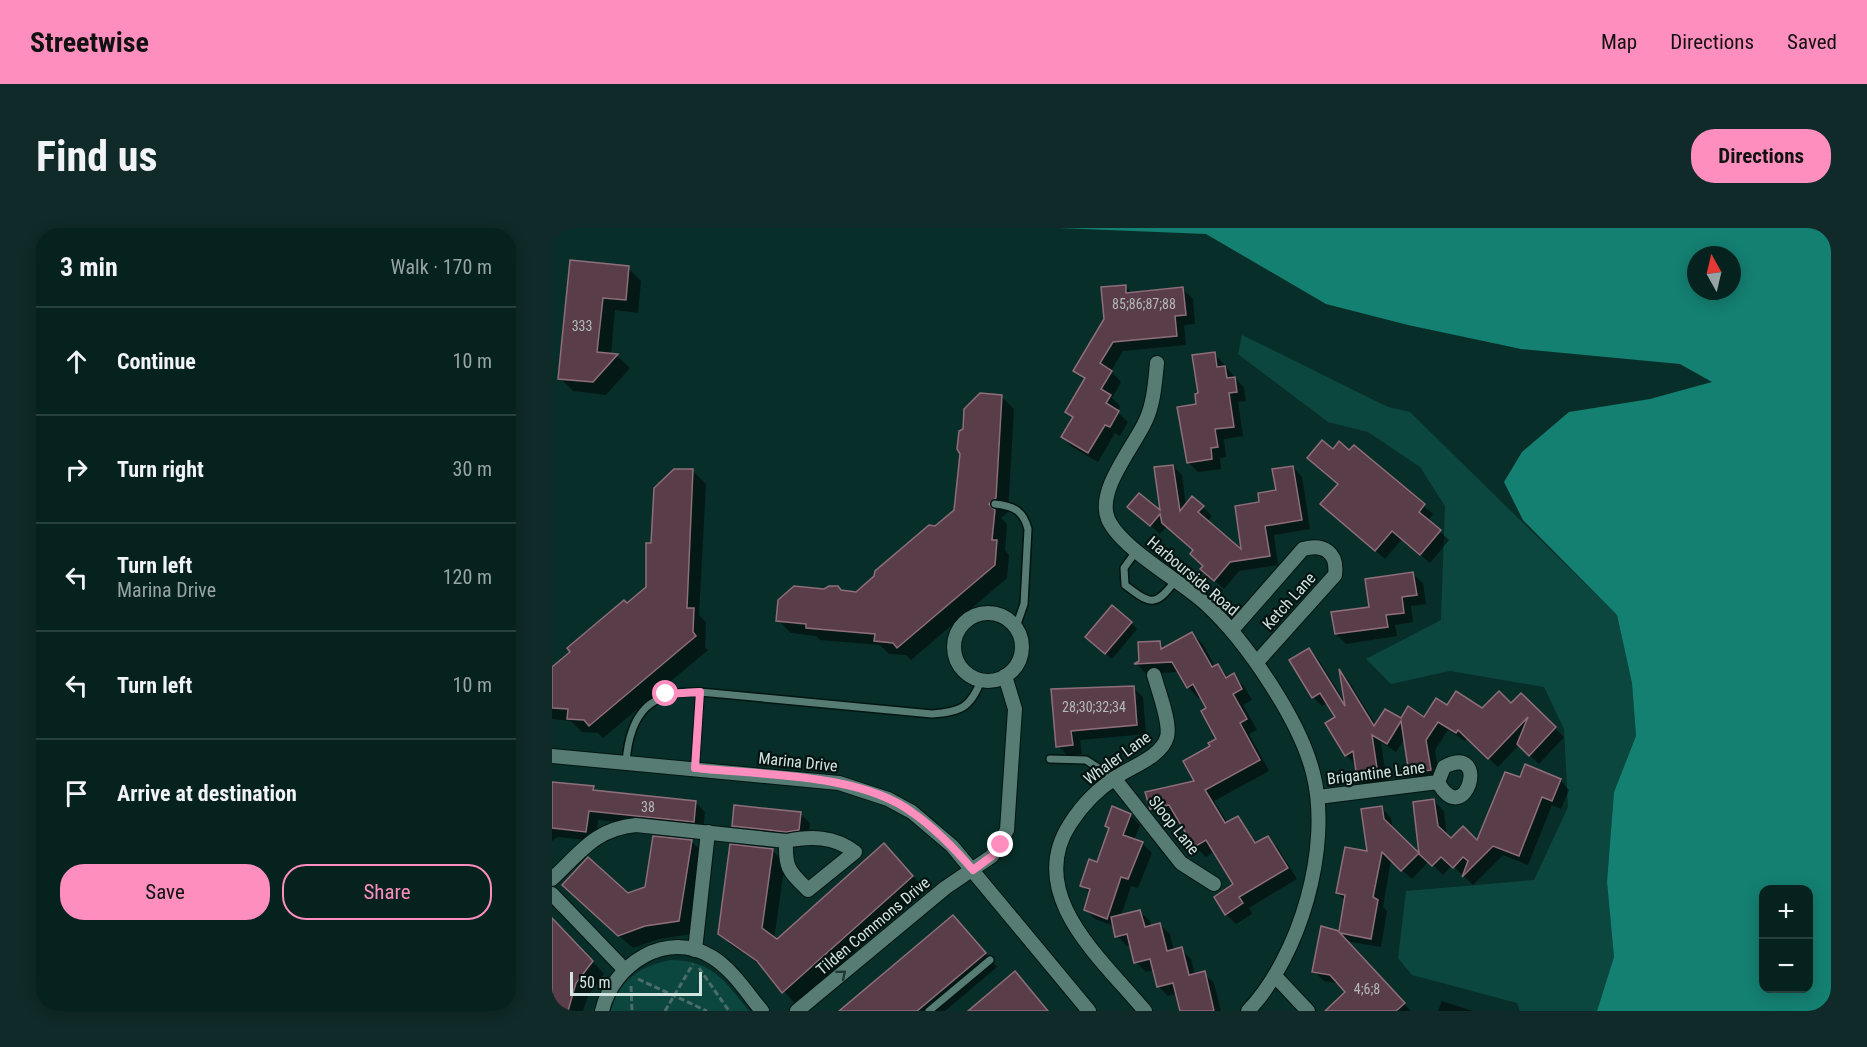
<!DOCTYPE html>
<html lang="en">
<head>
<meta charset="utf-8">
<style>
  :root { --surface:#06221f; --page:#0f2a28; --text:#f1f3f6; --muted:#98a4a4; --line:#273f3d; --accent:#fd8ebe }
  body { margin:0; font-family:"Roboto Condensed",sans-serif; background:var(--page); color:var(--text) }
  .controls { position:absolute; right:18px; bottom:18px; display:grid; overflow:hidden; border-radius:12px; box-shadow:0 3px 15px #0003 }
  .controls button { width:54px; height:54px; display:grid; place-items:center; padding:0; border:0; border-bottom:2px solid var(--line); background:var(--surface); color:var(--text); font:30px sans-serif }
  .compass { position:absolute; left:1135px; top:18px; width:54px; height:54px; border-radius:50%; background:var(--surface); box-shadow:0 3px 15px #0003; rotate:352deg }
  .scale { position:absolute; left:18px; bottom:15px; width:132px; box-sizing:border-box; padding-left:6px; border:3px solid #d1e4e0; border-top:0; font-size:16px; line-height:21px; white-space:nowrap; color:#d1e4e0; -webkit-text-stroke:4px #051311; paint-order:stroke }
  .stop { position:absolute; width:18px; height:18px; margin:-14px; border:4px solid #fd8ebe; border-radius:50%; background:#fff }
  .stop.end { background:#fd8ebe; border-color:#fff; box-shadow:0 2px 6px #0008 }
  .list { margin:0; padding:0; list-style:none }
  h2 { display:flex; justify-content:space-between; align-items:center; height:78px; margin:0; padding:0 24px; font-size:26px }
  h2 small { font-size:20px; font-weight:400; color:var(--muted) }
  .list li { display:grid; grid-template-columns:39px 1fr auto; gap:18px; align-items:center; box-sizing:border-box; height:108px; padding:0 24px; border-top:2px solid var(--line) }
  .list b { display:block; font-size:22px; white-space:nowrap }
  .list p { margin:0; font-size:20px; white-space:nowrap; color:var(--muted) }
  .list em { font-size:20px; font-style:normal; color:var(--muted) }
  .actions { display:flex; gap:12px; padding:18px 24px }
  .actions a { flex:1; padding:14px 0; border:2px solid var(--accent); border-radius:24px; text-align:center; font-size:21px; color:var(--accent) }
  .actions .main { background:var(--accent); color:#111 }
  .icon { flex:none; width:33px; height:33px; fill:none; stroke:currentColor; stroke-width:2; stroke-linecap:round; stroke-linejoin:round }
  .map { position:relative; flex:none; width:1279px; height:783px; overflow:hidden; border-radius:24px }
  header { display:flex; align-items:center; gap:36px; box-sizing:border-box; height:84px; padding:0 30px; background:var(--accent); color:#111 }
  header strong { font-size:28px }
  nav { display:flex; gap:33px; margin-inline-start:auto; font-size:21px }
  .intro { display:flex; align-items:center; justify-content:space-between; box-sizing:border-box; height:144px; padding:0 36px }
  h1 { margin:0; font-size:42px }
  .button { padding:15px 27px; border-radius:24px; background:var(--accent); color:#111; font-size:21px; font-weight:700 }
  main { display:flex; gap:36px; padding:0 36px }
  aside { flex:1; background:var(--surface); border-radius:24px; box-shadow:0 3px 15px #0003 }
  .map>svg:first-child { display:block }
  .green { fill:#0c473f }
  .water { fill:#148072; fill-rule:evenodd }
  .shadow { fill:#0007 }
  .building { fill:#593d48; stroke:#8e6e7a; stroke-width:1.5 }
  .lines { fill:none; stroke-linecap:round; stroke-linejoin:round }
  .lane-casing { stroke:#001511; stroke-width:10 }
  .street-casing { stroke:#001511; stroke-width:16 }
  .path { stroke:#4d6d68; stroke-width:3; stroke-dasharray:6 3; stroke-linecap:butt }
  .lane { stroke:#567c74; stroke-width:7 }
  .street { stroke:#567c74; stroke-width:14 }
  .oneway { stroke:#213834 }
  .route { stroke:#fd8ebe; stroke-width:8 }
  .labels { text-anchor:middle; dominant-baseline:central; stroke-width:4.5; stroke-linejoin:round; paint-order:stroke }
  .number-label { font-size:14px; fill:#b3baba }
  .street-label { font-size:16px; fill:#d1e4e0; stroke:#051311 }
</style>
</head>
<body>
<header>
<strong>Streetwise</strong>
<nav><a>Map</a><a>Directions</a><a>Saved</a></nav>
</header>
<div class="intro"><h1>Find us</h1><a class="button">Directions</a></div>
<main>
<aside>
<h2>3 min<small>Walk · 170 m</small></h2>
<ul class="list">
<li><svg class="icon" aria-label="ahead" viewBox="0 0 24 24"><path d="M12 20V5M6 11l6-6 6 6"/></svg><div><b>Continue</b></div><em>10 m</em></li>
<li><svg class="icon" aria-label="right" viewBox="0 0 24 24"><path d="M7 20v-9h11M14 6l5 5-5 5"/></svg><div><b>Turn right</b></div><em>30 m</em></li>
<li><svg class="icon" aria-label="left" viewBox="0 0 24 24"><path d="M17 20v-9H6M10 6l-5 5 5 5"/></svg><div><b>Turn left</b><p>Marina Drive</p></div><em>120 m</em></li>
<li><svg class="icon" aria-label="left" viewBox="0 0 24 24"><path d="M17 20v-9H6M10 6l-5 5 5 5"/></svg><div><b>Turn left</b></div><em>10 m</em></li>
<li><svg class="icon" aria-label="arrive" viewBox="0 0 24 24"><path d="M6 21V4h12l-3 4 3 4H6"/></svg><div><b>Arrive at destination</b></div></li>
</ul>
<div class="actions"><a class="main">Save</a><a>Share</a></div>
</aside>
<div class="map">
<svg width="1279" height="783" viewBox="0 0 1279 783">
  <rect width="100%" height="100%" fill="#082e29"/>
  <!-- green -->
  <g class="green">
    <polygon points="690,107 836,179 858,184 1065,387 1080,455 1084,508 1062,564 1055,654 1062,729 1045,783 968,783 965,775 860,747 846,730 854,663 982,652 1016,579 1012,501 992,459 898,443 839,456 814,431 889,392 893,278 868,239 816,204 776,194 686,126"/>
    <path d="M118,732C160,732 172,752 197,783H59C66,752 89,738 118,732Z"/>
  </g>
  <!-- water -->
  <path class="water" d="M507,0H1279V783H1045L1062,729L1055,654L1062,564L1084,508L1080,455L1065,387L971,292L952,254L970,224L1017,184L1098,171L1160,154L1128,136L969,121L856,97L774,76L654,6ZM1144,27H1180V63H1144ZM1212,662H1256V760H1212Z"/>
  <!-- shadow -->
  <g class="shadow">
    <polygon points="19,34 76,40 89,53 86,85 63,82 59,127 65,128 78,140 54,167 21,163 8,150"/>
    <polygon points="573,58 581,66 631,61 641,71 643,96 632,97 634,117 571,123 559,143 569,154 560,170 568,178 565,184 576,194 568,208 563,205 546,234 520,219 510,209 522,190 515,183 533,152 523,142"/>
    <polygon points="662,125 692,160 694,173 686,174 691,208 672,211 674,229 668,230 669,241 646,244 636,234 647,167"/>
    <polygon points="449,168 462,181 456,284 449,290 455,296 453,322 457,327 455,350 359,432 354,427 337,426 328,417 268,412 264,408 239,405 226,392 289,364 305,365 404,283"/>
    <polygon points="802,219 881,286 876,293 897,312 878,335 850,311 833,331 779,285 787,257 781,223 798,224"/>
    <polygon points="621,238 630,247 634,278 651,279 660,288 655,294 691,325 709,275 725,263 741,239 750,249 758,301 722,307 726,337 687,343 672,361 660,350 643,323 615,298 608,306 577,279 610,286"/>
    <polygon points="141,243 154,256 147,387 154,394 153,419 156,422 51,510 46,505 30,504 19,493 0,491 0,440 95,360 100,317"/>
    <polygon points="861,346 871,355 874,376 859,378 861,394 843,397 845,408 794,416 784,406"/>
    <polygon points="579,395 585,401 560,431 541,415"/>
    <polygon points="640,406 651,416 663,439 666,438 677,450 681,447 692,458 700,472 691,477 705,502 697,506 717,543 662,573 676,595 685,589 705,615 715,609 726,620 745,651 697,680 700,686 684,696 674,686 683,657 663,623 654,629 643,618 625,588 610,591 599,580 644,554 666,511 650,468 646,470 636,459 627,444 594,446 585,436 608,415 613,421"/>
    <polygon points="757,422 766,431 794,476 790,445 796,452 824,497 873,491 896,479 931,482 959,477 969,467 1012,509 987,536 967,517 946,539 915,510 913,513 896,502 883,522 887,551 867,554 858,545 853,510 844,524 829,514 835,556 815,559 806,550 804,537 794,527 785,490 776,475 770,478 761,469"/>
    <polygon points="520,460 581,460 591,469 594,506 528,512 530,526 516,528 506,518"/>
    <polygon points="968,551 1008,552 1017,562 1009,581 1000,577 976,637 951,627 921,657 900,637 891,647 877,633 860,651 839,632 831,679 835,683 829,719 794,713 859,783 781,783 795,765 788,756 772,753 762,743 788,705 794,673 785,665 817,625 830,580 839,590 841,602 869,629 862,576 882,573 892,583 895,608 899,612 926,614"/>
    <polygon points="0,555 41,560 45,564 143,574 153,584 151,603 46,592 44,613 6,609 0,613"/>
    <polygon points="248,586 258,595 256,611 191,607 182,598"/>
    <polygon points="578,587 588,597 582,612 590,615 600,625 586,660 579,658 569,688 588,684 598,693 599,699 608,697 618,706 622,723 629,721 639,731 643,747 652,745 662,755 669,783 630,783 626,765 616,768 606,758 602,742 594,744 584,734 580,717 575,718 565,708 562,698 543,691 533,681 538,666 530,657 546,636 558,601 555,598"/>
    <polygon points="139,613 152,626 139,706 107,711 81,720 25,670 76,666 94,660"/>
    <polygon points="220,622 233,635 222,711 226,713 345,630 373,661 244,777 217,745 197,728 181,719 167,705"/>
    <polygon points="401,689 445,739 393,783 289,783"/>
    <polygon points="0,690 52,746 36,768 31,783 0,783"/>
    <polygon points="890,773 921,783 886,783"/>
  </g>
  <!-- building -->
  <g class="building">
    <polygon points="18,32 77,38 74,72 51,70 45,124 66,126 41,154 6,151"/>
    <polygon points="574,57 574,65 631,59 634,87 623,88 625,108 561,114 548,135 560,143 549,161 559,167 554,175 567,183 558,199 553,197 536,225 509,209 521,189 513,184 533,150 521,143 552,91 549,59"/>
    <polygon points="663,124 665,139 673,138 675,150 683,149 685,164 677,165 682,199 663,201 666,219 659,220 660,231 635,235 625,179 644,176 643,166 646,165 640,127"/>
    <polygon points="428,165 450,167 444,270 437,276 443,282 440,312 445,312 443,337 345,420 341,415 322,413 323,406 254,400 254,396 224,393 226,372 242,358 272,361 277,358 286,358 289,362 304,364 322,348 323,343 377,297 383,298 402,282 408,226 405,221 407,203 411,201 412,181"/>
    <polygon points="770,212 781,221 787,213 797,222 802,217 873,276 867,284 889,302 868,327 840,303 823,323 768,276 786,256 755,230"/>
    <polygon points="621,237 628,283 640,268 652,278 646,284 689,321 683,278 707,274 706,265 724,262 720,241 741,238 750,292 713,298 718,328 678,334 662,353 648,341 651,338 638,326 641,322 610,295 608,286 598,298 575,279 587,265 608,282 602,239"/>
    <polygon points="122,241 141,241 135,380 142,380 141,404 144,408 37,498 32,492 15,491 16,481 0,480 0,439 18,424 15,420 72,372 75,375 94,359 94,315 99,315 102,260"/>
    <polygon points="861,344 865,367 850,369 852,385 834,387 836,399 783,406 779,384 817,379 813,351"/>
    <polygon points="560,377 580,394 553,426 533,409"/>
    <polygon points="640,404 660,439 666,436 674,450 682,445 690,461 681,466 695,491 688,495 708,532 653,562 673,595 686,588 703,615 716,608 736,640 687,669 691,675 673,687 662,669 681,656 654,612 642,619 617,577 598,581 593,564 642,553 631,533 658,518 656,515 664,511 649,483 654,480 641,456 635,460 620,434 582,436 587,433 586,414 608,413 609,421"/>
    <polygon points="757,420 793,478 787,441 822,498 833,481 849,490 856,478 872,489 884,470 895,477 904,463 930,480 947,463 959,475 969,465 1004,499 977,528 965,516 976,489 936,531 906,502 904,505 886,494 874,512 879,542 857,546 849,493 835,516 820,507 826,547 805,550 801,523 793,528 773,495 783,489 768,465 760,470 737,432"/>
    <polygon points="582,458 585,497 519,503 521,517 504,519 499,461"/>
    <polygon points="973,536 1009,551 1000,573 990,569 967,628 941,618 910,649 916,633 911,629 901,640 889,629 880,638 867,626 861,574 882,571 886,598 899,610 911,598 925,612 953,544 968,549"/>
    <polygon points="0,554 42,558 41,562 144,573 142,594 37,583 34,604 0,600"/>
    <polygon points="182,577 249,584 247,602 234,604 180,598"/>
    <polygon points="560,578 579,586 571,607 591,614 576,651 569,649 555,691 532,682 538,661 528,658 537,631 545,634 557,600 553,598"/>
    <polygon points="830,578 832,591 867,625 849,643 830,624 821,669 826,672 819,711 788,705 853,775 844,783 773,783 793,764 778,747 760,744 769,698 787,703 793,667 784,665 793,619 815,623 809,581"/>
    <polygon points="101,608 140,612 127,693 93,698 66,708 10,657 36,629 76,665 93,659"/>
    <polygon points="332,615 361,648 230,765 205,733 166,706 178,616 221,621 210,700 225,711"/>
    <polygon points="588,682 593,699 608,695 615,723 630,719 637,747 653,743 662,783 628,783 621,755 605,759 598,731 582,735 575,706 563,709 559,689"/>
    <polygon points="401,687 434,725 365,783 287,783"/>
    <polygon points="0,690 41,733 24,755 16,783 0,783"/>
    <polygon points="463,743 496,783 416,783"/>
  </g>
  <g class="lines">
    <defs>
      <g id="lane">
        <path d="M443,276C461,278 471,282 476,301L472,376L464,399"/>
        <path d="M585,322L572,340L573,357C598,376 603,380 623,353"/>
        <polyline points="498,531 534,532 562,550"/>
        <path d="M74,534C78,485 98,462 148,464"/>
        <path d="M143,540L148,464L380,486C408,484 419,480 429,452"/>
        <polyline points="377,783 438,732"/>
      </g>
      <g id="street">
        <path d="M605,135C603,154 602,174 594,192C582,219 544,262 556,291C569,321 631,354 655,377C695,414 748,493 761,545C780,619 748,728 696,783"/>
        <circle cx="436" cy="419" r="34"/>
        <path d="M680,402L751,321C772,315 786,325 783,347L705,434"/>
        <polyline points="0,528 287,555 336,571 360,584 400,618 537,783"/>
        <polyline points="562,550 629,635 662,656"/>
        <path d="M766,569L886,554C913,604 940,514 892,539L886,554"/>
        <path d="M0,651C29,624 43,601 84,597L234,613C259,608 282,608 303,624L256,662C237,643 233,641 234,613"/>
        <polyline points="0,666 72,741"/>
        <polyline points="143,722 156,604"/>
        <polyline points="724,749 756,783"/>
        <path d="M50,783C61,736 115,701 160,729C181,742 195,765 210,783"/>
        <polyline points="245,783 393,660 440,628 455,602 463,481 453,448"/>
        <path d="M593,783C551,732 472,667 518,596C530,577 547,560 566,548C581,538 610,528 615,509C619,495 606,462 602,447"/>
      </g>
    </defs>
    <!-- lane casing -->
    <use href="#lane" class="lane-casing"/>
    <!-- street casing -->
    <use href="#street" class="street-casing"/>
    <!-- path -->
    <g class="path">
      <polyline points="147,740 177,783"/>
      <polyline points="86,751 155,783"/>
      <polyline points="79,758 80,783"/>
      <polyline points="113,783 141,736"/>
    </g>
    <!-- lane -->
    <use href="#lane" class="lane"/>
    <!-- street -->
    <use href="#street" class="street"/>
  </g>
  <!-- one-way arrows -->
  <defs><path id="oneway-chevron" d="M-2-3.5L2.5 0L-2 3.5" fill="none" stroke-width="1.6" stroke-linecap="round" stroke-linejoin="round" transform="scale(1.5)"/></defs>
  <use class="oneway" href="#oneway-chevron" transform="translate(290 746) rotate(-40)"/>
  <g class="lines">
    <!-- route -->
    <path class="route" d="M114,466L148,464L143,540C207,547 309,545 361,585C384,601 403,621 421,642L440,628L449,617"/>
  </g>
  <g class="labels">
    <!-- number labels -->
    <g class="number-label">
      <text x="592" y="76">85;86;87;88</text>
      <text x="30" y="98">333</text>
      <text x="542" y="479">28;30;32;34</text>
      <text x="96" y="579">38</text>
      <text x="815" y="761">4;6;8</text>
    </g>
    <!-- street labels -->
    <g class="street-label">
      <text transform="translate(641 348) rotate(40)">Harbourside Road</text>
      <text transform="translate(737 373) rotate(-48)">Ketch Lane</text>
      <text transform="translate(565 530) rotate(-36)">Whaler Lane</text>
      <text transform="translate(246 534) rotate(6)">Marina Drive</text>
      <text transform="translate(824 545) rotate(-7)">Brigantine Lane</text>
      <text transform="translate(622 597) rotate(51)">Sloop Lane</text>
      <text transform="translate(321 698) rotate(-40)">Tilden Commons Drive</text>
    </g>
  </g>
</svg>
<div class="controls">
<button>+</button>
<button>−</button>
</div>
<svg class="compass" viewBox="-18 -18 36 36"><path d="M0-13l5 13h-10z" fill="#e53935"/><path d="M0 13l5-13h-10z" fill="#98a4a4"/></svg>
<div class="scale">50 m</div>
<div class="stop" style="left:114px;top:466px"></div>
<div class="stop end" style="left:449px;top:617px"></div>
</div>
</main>
</body>
</html>
